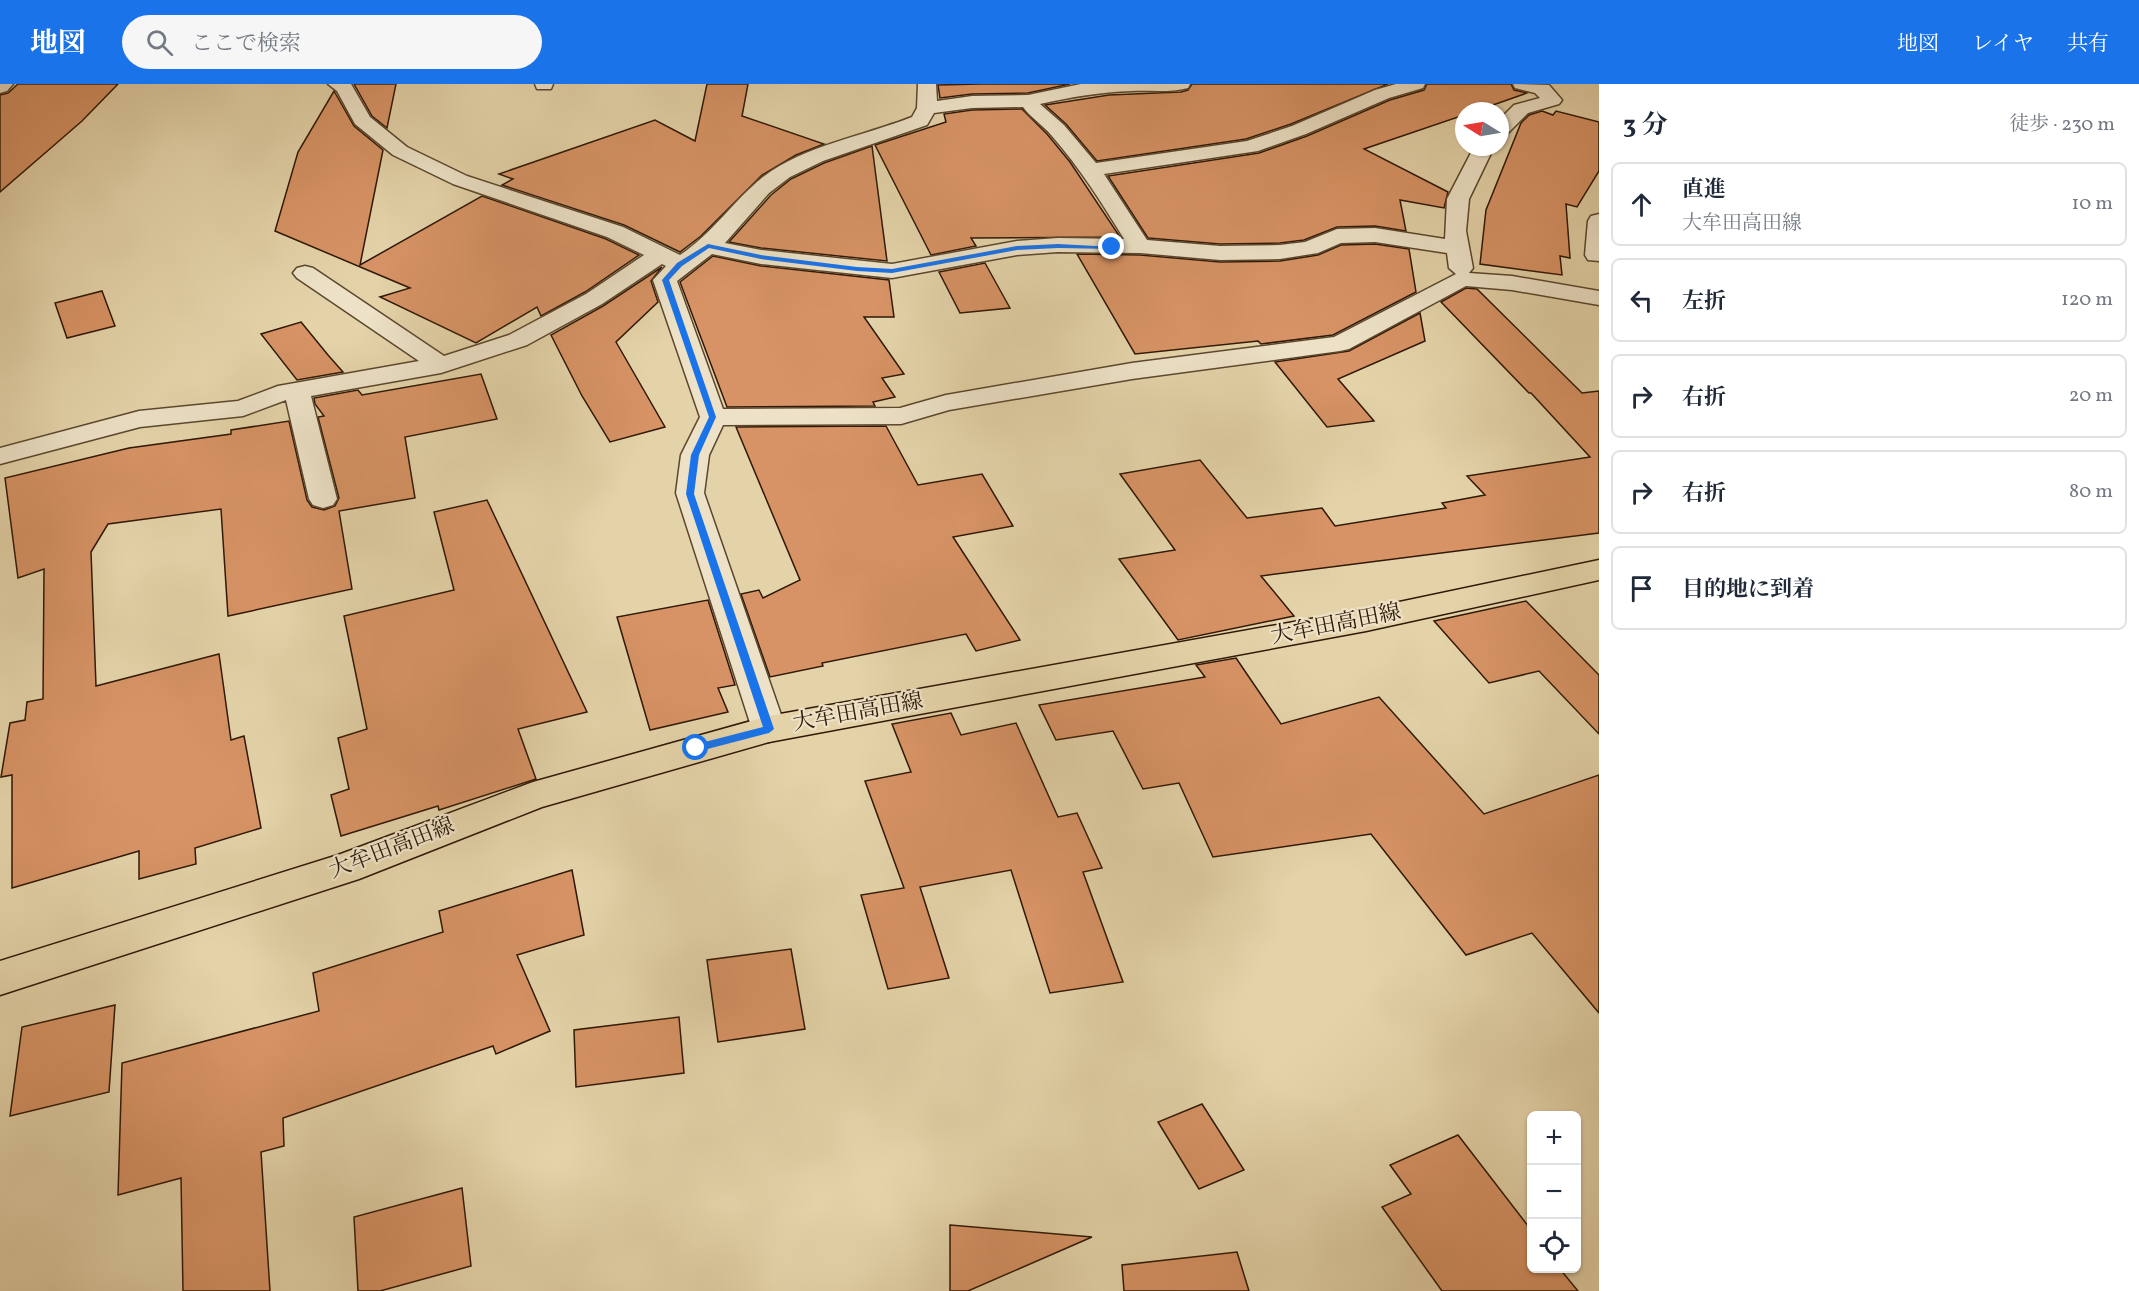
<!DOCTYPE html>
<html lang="ja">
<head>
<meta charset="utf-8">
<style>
  :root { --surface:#fff; --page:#f6f6f7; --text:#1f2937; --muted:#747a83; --line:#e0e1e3; --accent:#1a73e8 }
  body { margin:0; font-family:Vollkorn,"Noto Serif JP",serif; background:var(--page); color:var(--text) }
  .controls { position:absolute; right:18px; bottom:18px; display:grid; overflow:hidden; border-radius:9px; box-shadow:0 2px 4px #0004 }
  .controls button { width:54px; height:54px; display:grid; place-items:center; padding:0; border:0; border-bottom:2px solid var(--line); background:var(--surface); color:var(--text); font:30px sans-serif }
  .compass { position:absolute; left:1455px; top:18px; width:54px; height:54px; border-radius:50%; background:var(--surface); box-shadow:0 2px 4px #0004; rotate:281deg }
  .stop { position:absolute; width:18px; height:18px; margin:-14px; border:4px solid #1a73e8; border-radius:50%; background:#fff }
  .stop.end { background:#1a73e8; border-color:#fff; box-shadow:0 2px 6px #0008 }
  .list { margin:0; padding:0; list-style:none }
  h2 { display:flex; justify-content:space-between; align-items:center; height:78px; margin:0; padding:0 24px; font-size:26px }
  h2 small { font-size:20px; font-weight:400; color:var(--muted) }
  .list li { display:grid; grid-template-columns:39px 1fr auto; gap:18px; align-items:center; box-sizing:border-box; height:84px; margin:0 12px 12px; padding:0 12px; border:2px solid var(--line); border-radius:9px }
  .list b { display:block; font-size:22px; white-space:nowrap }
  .list p { margin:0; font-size:20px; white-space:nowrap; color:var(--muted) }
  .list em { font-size:20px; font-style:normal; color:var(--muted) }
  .icon { flex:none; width:33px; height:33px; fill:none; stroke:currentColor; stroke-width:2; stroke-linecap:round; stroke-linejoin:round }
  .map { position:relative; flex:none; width:1599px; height:1207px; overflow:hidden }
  header { display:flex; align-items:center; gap:36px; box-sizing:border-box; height:84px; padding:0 30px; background:var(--accent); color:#fff }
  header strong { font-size:28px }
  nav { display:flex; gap:33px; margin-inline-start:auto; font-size:21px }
  .search { width:420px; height:54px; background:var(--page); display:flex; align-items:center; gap:15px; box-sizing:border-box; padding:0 21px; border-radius:33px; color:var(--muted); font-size:22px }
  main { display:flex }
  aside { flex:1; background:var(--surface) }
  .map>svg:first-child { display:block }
  .building { fill:#d79365; stroke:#2f1805; stroke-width:1.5 }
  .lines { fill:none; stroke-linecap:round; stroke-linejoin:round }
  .minor-casing { stroke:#5c472e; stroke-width:3 }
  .major-casing { stroke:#2f1805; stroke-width:3 }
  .minor { fill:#ede2c7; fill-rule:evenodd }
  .major { fill:#e4d3a9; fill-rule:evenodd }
  .route { fill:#1a73e8 }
  .labels { text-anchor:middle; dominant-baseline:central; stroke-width:4.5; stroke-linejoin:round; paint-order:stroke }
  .street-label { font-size:22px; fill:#2f1805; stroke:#ede2c7 }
</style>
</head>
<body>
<header>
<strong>地図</strong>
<div class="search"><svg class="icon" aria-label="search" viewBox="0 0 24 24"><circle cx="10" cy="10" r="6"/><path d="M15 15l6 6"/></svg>ここで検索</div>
<nav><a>地図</a><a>レイヤ</a><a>共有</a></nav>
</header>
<main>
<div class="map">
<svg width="1599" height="1207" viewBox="0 0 1599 1207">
  <rect width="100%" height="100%" fill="#e4d3a9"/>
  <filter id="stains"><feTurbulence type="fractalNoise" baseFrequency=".00333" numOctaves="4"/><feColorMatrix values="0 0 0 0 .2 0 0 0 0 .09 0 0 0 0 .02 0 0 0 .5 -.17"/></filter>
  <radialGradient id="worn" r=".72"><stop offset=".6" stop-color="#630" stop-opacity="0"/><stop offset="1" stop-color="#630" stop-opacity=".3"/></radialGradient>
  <!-- building -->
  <g class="building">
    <polygon points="18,0 118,0 82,37 0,108 0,11 8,9"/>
    <polygon points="354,0 396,0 387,44 372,32"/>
    <polygon points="707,0 748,0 742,32 824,60 796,71 762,91 701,152 680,168 624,141 502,101 513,95 499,90 655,36 695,57"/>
    <polygon points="980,0 1070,0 1028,9 972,10 940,14 938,1"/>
    <polygon points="1192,0 1388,0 1291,40 1246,55 1097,77 1066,40 1045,21 1109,11 1181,8 1188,6"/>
    <polygon points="1427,0 1511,0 1514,6 1527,9 1476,27 1464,27 1464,31 1364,65 1448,108 1444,124 1400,116 1406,147 1375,142 1337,143 1304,156 1280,159 1220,160 1148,154 1108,92 1259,69 1307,52 1390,16 1424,6"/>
    <polygon points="334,7 354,42 383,66 360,181 482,112 606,155 639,171 585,208 541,232 537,223 476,259 380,213 410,204 275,147 298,68"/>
    <polygon points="1022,25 1047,50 1070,78 1120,153 971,154 976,162 931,171 875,61 946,38 944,30 972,26"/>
    <polygon points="1542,27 1553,31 1556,27 1599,38 1599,87 1577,123 1566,120 1570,174 1560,172 1562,191 1480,180 1486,126 1521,39 1529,31"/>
    <polygon points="872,62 887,177 761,164 729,158 771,111 791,95 824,79"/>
    <polygon points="1375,160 1409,165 1416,208 1333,251 1261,260 1258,257 1135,270 1077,170 1140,171 1220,178 1280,177 1318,171 1341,161"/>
    <polygon points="713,172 761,182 889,196 894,233 864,233 904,290 882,294 895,313 873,318 875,322 727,323 680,198"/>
    <polygon points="985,179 1010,224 960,229 939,188"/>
    <polygon points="662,183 651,197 658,218 616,258 665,343 610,358 582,312 551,251 603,222"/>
    <polygon points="1466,204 1477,205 1582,309 1599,307 1599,449 1261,492 1294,532 1178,556 1119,475 1175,466 1120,390 1200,376 1247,434 1322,424 1335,442 1446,424 1442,419 1485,411 1467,392 1590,373 1531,309 1529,309 1441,218"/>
    <polygon points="102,207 115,242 67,254 55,219"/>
    <polygon points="1420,229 1425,257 1338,295 1374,337 1327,343 1275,278 1349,267"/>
    <polygon points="301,238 328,271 343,288 297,296 261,250"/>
    <polygon points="481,290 497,335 405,353 415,414 339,427 352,505 228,532 221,425 108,440 91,468 96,602 219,570 231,656 244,652 261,744 195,764 196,780 139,795 139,767 12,804 12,691 1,693 10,639 25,636 27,618 43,615 44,485 18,494 5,394 129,364 231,350 231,346 289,337 307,416 312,423 324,426 335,422 339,414 318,333 324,332 315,320 314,314 358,306 362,311"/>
    <polygon points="886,342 918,401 982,390 1013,442 953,453 1020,556 976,567 966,550 822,579 823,582 770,593 741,510 759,506 763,514 800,496 736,343"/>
    <polygon points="487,416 587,628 518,645 536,695 439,726 438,722 341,752 331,711 349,705 338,654 367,645 344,532 454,506 434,428"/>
    <polygon points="708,516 735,601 718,604 728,628 650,646 617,533"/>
    <polygon points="1526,517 1599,591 1599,650 1539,587 1489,599 1434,537"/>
    <polygon points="1236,574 1281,640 1379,613 1484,730 1599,691 1599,929 1532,849 1466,871 1371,750 1213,773 1179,699 1143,705 1113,647 1056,656 1039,621 1205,593 1196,581"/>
    <polygon points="951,629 961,651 1016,639 1058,733 1077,729 1102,784 1083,788 1123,898 1050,909 1011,786 920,803 949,894 888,905 861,811 904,804 865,697 911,688 892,640"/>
    <polygon points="572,786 584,851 517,871 550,947 496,970 493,962 283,1034 284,1062 261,1068 270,1207 183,1207 181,1094 118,1111 122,979 319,927 313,889 443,848 439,827"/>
    <polygon points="791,865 805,945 718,958 707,876"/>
    <polygon points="115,921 109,1008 10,1032 22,943"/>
    <polygon points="679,933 684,989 576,1003 574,946"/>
    <polygon points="1202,1020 1244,1086 1199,1105 1158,1038"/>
    <polygon points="1458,1051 1532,1147 1532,1185 1560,1185 1578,1207 1442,1207 1382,1123 1411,1110 1390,1081"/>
    <polygon points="462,1104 471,1182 380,1207 358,1207 354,1133"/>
    <polygon points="950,1141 1092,1153 968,1207 950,1207"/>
    <polygon points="1237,1168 1249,1207 1124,1207 1122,1181"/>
  </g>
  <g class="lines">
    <defs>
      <g id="minor">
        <polygon points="0,0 13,0 7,7 0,9"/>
        <path d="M328,0H351L370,33L407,63L467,92L623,143L680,171C712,150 733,117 763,93C805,61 864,52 912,33L917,24L918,0H936L937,17L972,12L1028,11L1081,0H1190L1188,4C1169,9 1151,6 1132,7C1101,8 1071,13 1040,20L1064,41L1096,79L1247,57L1292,42L1375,6L1396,0H1425L1423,4L1389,14L1306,50L1258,67L1104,90L1147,156L1220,162L1280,161L1305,158L1337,145L1375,144L1445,155L1447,115L1474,63H1494L1469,115L1466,147L1473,184L1469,189L1512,192L1599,207V221L1512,206L1466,202L1349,265L1340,267L1132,295L949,326L901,340L723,341L709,371L704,409L786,645L781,654L769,658L757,654L752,645L676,409L681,371L700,333L653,196L666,182L662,180L602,220L527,261L441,289L311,312L337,415L333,421L323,424L313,421L309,415L286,316L243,332L140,343L0,380V364L139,327L238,317L278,302L419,277L297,194L293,189L297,184L305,182L313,184L444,272L509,251L586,210L644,171L607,153L453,100L393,71L355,40L337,7ZM1023,23C1031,34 1043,41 1052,52C1080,84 1102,119 1124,155L1058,154L1017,157L892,180L761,166L725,159L769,109L790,93L823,77L927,41L934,29L972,24ZM1375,158L1447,169L1449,184L1456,190L1334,253L1132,279L946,311L900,324L723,325L677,197L712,170L761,180L892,194L1017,171L1058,168L1140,169L1220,176L1280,175L1318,169L1341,159Z"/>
        <polygon points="535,0 553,0 551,5 537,5"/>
        <polygon points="1513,0 1549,1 1562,16 1559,20 1528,29 1507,50 1500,52 1500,35 1514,21 1540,14 1535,9 1515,4"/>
        <polygon points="1599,130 1599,177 1588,176 1585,171 1588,137 1591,132"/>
      </g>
      <polygon id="major" points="1599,476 1599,496 1366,547 769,658 542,723 359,795 0,911 0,877 338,771 533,698 769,632 1366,525"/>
    </defs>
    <!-- minor casing -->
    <use href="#minor" class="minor-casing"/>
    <!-- major casing -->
    <use href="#major" class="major-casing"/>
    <!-- minor -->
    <use href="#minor" class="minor"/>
    <!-- major -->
    <use href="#major" class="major"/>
  </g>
  <!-- route -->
  <polygon class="route" points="708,160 761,171 857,183 892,185 1017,162 1058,160 1115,163 1112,165 1058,164 1017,166 892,189 857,187 761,175 709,164 682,182 669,196 716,333 699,371 694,410 774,645 769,649 696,668 693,666 693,661 763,643 686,410 691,371 709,333 662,196 677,179"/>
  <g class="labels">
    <!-- street labels -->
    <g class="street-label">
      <text transform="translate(1336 541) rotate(-11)">大牟田高田線</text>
      <text transform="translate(858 629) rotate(-10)">大牟田高田線</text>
      <text transform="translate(392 765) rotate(-21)">大牟田高田線</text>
    </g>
  </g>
  <rect width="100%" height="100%" filter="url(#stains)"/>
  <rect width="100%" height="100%" fill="url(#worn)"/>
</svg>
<div class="controls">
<button>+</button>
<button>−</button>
<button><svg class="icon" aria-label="locate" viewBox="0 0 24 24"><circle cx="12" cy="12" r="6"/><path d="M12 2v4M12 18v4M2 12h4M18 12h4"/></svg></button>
</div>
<svg class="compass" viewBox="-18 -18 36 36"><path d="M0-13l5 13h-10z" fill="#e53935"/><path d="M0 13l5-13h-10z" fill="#747a83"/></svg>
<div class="stop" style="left:696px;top:664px"></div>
<div class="stop end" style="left:1112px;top:163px"></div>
</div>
<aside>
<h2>3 分<small>徒歩 · 230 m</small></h2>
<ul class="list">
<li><svg class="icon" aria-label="ahead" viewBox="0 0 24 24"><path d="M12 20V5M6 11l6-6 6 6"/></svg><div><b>直進</b><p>大牟田高田線</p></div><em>10 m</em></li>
<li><svg class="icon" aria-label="left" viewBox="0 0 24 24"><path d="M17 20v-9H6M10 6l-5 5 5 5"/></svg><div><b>左折</b></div><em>120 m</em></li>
<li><svg class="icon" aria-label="right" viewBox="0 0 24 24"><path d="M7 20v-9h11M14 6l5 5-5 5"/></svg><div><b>右折</b></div><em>20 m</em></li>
<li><svg class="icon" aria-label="right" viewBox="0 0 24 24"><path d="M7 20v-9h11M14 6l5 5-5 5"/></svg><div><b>右折</b></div><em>80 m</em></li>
<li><svg class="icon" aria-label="arrive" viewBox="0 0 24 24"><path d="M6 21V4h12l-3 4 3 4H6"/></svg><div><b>目的地に到着</b></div></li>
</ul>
</aside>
</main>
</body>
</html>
